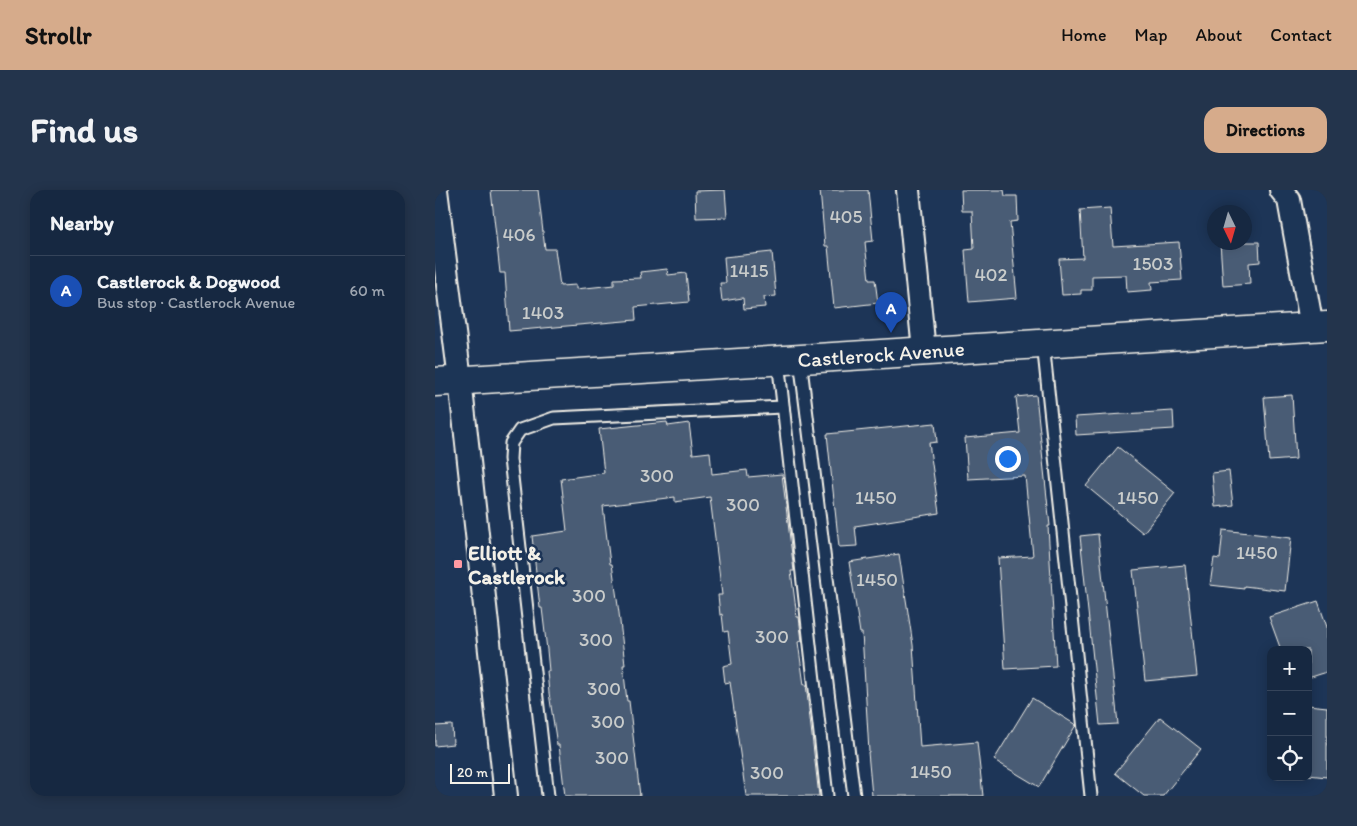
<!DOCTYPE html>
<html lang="en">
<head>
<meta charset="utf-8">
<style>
  :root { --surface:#162841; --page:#23344c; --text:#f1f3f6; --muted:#9ea6b1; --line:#35445a; --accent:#d6ab8b }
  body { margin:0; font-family:Itim,sans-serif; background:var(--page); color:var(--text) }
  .controls { position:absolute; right:15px; bottom:15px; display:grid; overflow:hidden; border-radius:10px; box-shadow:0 2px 12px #0003 }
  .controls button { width:45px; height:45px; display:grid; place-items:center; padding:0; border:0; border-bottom:1px solid var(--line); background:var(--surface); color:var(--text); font:25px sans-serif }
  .compass { position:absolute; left:772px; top:15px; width:45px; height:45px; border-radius:50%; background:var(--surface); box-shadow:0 2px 12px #0003; rotate:175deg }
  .scale { position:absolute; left:15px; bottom:12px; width:60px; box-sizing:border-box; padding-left:5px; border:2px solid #f4f1e8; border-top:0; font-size:14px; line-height:18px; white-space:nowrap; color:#f4f1e8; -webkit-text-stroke:4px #1d3557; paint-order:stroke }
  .you { position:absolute; left:572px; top:268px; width:18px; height:18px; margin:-12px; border:4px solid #fff; border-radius:50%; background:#1a73e8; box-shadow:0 0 0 8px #1a73e833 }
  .badge { display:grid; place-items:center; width:32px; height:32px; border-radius:50%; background:var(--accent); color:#fff; font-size:16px; font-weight:700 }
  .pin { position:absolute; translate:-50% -41px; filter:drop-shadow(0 1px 2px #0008) }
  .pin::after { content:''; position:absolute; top:26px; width:18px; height:15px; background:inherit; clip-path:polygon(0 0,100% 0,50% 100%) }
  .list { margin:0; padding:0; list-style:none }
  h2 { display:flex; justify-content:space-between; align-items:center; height:65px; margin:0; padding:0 20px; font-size:21px }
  h2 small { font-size:16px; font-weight:400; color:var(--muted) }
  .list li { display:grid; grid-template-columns:32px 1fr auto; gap:15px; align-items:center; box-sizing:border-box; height:70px; padding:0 20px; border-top:1px solid var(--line) }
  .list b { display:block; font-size:19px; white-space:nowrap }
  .list p { margin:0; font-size:16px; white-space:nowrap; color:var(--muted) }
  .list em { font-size:16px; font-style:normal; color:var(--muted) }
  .icon { flex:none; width:28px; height:28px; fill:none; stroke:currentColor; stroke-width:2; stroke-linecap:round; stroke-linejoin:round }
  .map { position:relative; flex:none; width:892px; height:606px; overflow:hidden; border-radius:15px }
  header { display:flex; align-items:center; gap:30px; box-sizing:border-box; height:70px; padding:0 25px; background:var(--accent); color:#111 }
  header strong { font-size:24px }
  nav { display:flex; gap:28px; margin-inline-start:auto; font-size:18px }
  .intro { display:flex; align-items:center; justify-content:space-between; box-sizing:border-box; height:120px; padding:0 30px }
  h1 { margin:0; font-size:35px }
  .button { padding:12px 22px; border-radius:15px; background:var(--accent); color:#111; font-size:18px; font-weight:700 }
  main { display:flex; gap:30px; padding:0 30px }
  aside { flex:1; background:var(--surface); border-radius:15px; box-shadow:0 2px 12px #0003 }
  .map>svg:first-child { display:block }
  .building { fill:#485b74; stroke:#f4f1e8 }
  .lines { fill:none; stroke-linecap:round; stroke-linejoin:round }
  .lane-casing { stroke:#f4f1e8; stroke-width:15 }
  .street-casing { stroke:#f4f1e8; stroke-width:26 }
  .secondary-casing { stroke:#f4f1e8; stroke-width:31 }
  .lane { stroke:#1d3557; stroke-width:11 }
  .street { stroke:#1d3557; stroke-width:22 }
  .secondary { stroke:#1d3557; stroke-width:28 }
  .poi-dot { fill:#ff9aa2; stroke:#1d3557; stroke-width:2 }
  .labels { text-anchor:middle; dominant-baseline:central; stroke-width:5; stroke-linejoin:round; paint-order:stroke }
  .number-label { font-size:19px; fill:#c9cccb }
  .street-label { font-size:21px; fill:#f4f1e8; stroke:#1d3557 }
  .poi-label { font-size:21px; font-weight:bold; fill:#f4f1e8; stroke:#1d3557; text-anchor:start }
</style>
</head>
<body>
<header>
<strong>Strollr</strong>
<nav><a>Home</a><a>Map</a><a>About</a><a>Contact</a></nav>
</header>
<div class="intro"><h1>Find us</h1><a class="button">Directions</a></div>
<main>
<aside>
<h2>Nearby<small></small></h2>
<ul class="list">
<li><span class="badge" style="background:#1a4fb4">A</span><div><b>Castlerock &amp; Dogwood</b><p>Bus stop · Castlerock Avenue</p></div><em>60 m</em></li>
</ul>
</aside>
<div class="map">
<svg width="892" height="606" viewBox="0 0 892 606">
  <rect width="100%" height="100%" fill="#1d3557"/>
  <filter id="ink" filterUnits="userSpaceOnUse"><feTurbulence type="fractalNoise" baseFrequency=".02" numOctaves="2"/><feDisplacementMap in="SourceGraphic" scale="10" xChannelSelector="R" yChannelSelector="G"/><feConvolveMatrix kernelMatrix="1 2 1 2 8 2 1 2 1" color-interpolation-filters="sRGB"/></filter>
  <g filter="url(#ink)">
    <!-- building -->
    <g class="building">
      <polygon points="56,0 103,0 110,59 120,59 125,96 141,95 141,99 179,95 179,89 206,88 205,82 232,79 233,85 251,83 254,112 200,117 201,130 74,141 70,83 65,83"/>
      <polygon points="290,0 292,27 261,28 260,1"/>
      <polygon points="385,0 433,0 438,51 430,52 434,90 440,90 443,113 399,118 393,56 390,56"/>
      <polygon points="526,0 569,0 570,6 582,6 583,31 575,32 582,108 534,112 530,60 539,59 537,21 527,21"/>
      <polygon points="675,18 678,56 744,52 747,90 716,92 717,100 692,102 691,85 657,86 657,100 646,100 646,104 627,105 624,69 648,68 645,20"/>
      <polygon points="785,52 824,52 825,72 814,73 815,94 788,96"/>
      <polygon points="337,62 341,106 329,107 330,117 309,119 308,108 287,111 285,93 291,93 289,67"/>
      <polygon points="601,205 615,336 613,336 621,476 570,479 563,368 598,366 590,286 533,289 530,248 585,243 581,207"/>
      <polygon points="857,205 861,269 834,271 829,207"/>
      <polygon points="738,221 739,239 641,245 640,227"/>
      <polygon points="232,232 233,236 254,233 258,264 275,262 277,284 312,280 313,287 347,284 359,381 356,381 362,427 364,427 367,451 363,452 369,495 371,494 384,606 311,606 295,492 290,493 288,476 297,474 293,441 289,442 287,424 285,425 283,405 287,405 275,307 240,312 240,307 168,316 175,374 177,374 184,423 190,475 188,475 192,511 194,511 205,606 130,606 124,555 122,555 114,503 112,481 114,481 112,460 107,418 105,418 97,346 132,341 126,289 169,283 164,239"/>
      <polygon points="500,233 502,252 494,253 504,323 420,336 422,356 404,357 392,244"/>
      <polygon points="683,257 740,303 708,343 651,296"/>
      <polygon points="794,281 798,315 780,317 777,283"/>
      <polygon points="788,340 856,348 850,401 809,396 809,399 775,395 779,368 785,369"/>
      <polygon points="663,344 683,534 665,535 645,346"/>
      <polygon points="464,364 478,455 485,557 542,552 548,606 437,606 433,562 434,562 427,443 425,443 414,372"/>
      <polygon points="750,375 762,486 710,491 698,380"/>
      <polygon points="883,411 892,437 892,482 873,488 873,460 846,460 834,427"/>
      <polygon points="597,508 641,535 604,597 559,570"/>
      <polygon points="873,515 892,517 892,587 873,585"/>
      <polygon points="725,527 766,559 728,606 709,606 680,583"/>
      <polygon points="17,535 18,554 0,556 0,536"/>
    </g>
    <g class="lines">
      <defs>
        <g id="lane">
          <polyline points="608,153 656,606"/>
          <polyline points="365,169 419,606"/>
          <polyline points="343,170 392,606"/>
          <polyline points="113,606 75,269 76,253 85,240 119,228 348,217"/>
        </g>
        <g id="street">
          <polyline points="1,0 25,190 71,606"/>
          <polyline points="473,0 489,161"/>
          <polyline points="846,0 854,10 877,137"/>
        </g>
        <polyline id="secondary" points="0,192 892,136"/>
      </defs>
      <!-- lane casing -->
      <use href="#lane" class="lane-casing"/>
      <!-- street casing -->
      <use href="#street" class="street-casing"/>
      <!-- secondary casing -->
      <use href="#secondary" class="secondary-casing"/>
      <!-- lane -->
      <use href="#lane" class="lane"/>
      <!-- street -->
      <use href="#street" class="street"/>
      <!-- secondary -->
      <use href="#secondary" class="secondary"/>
    </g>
  </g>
  <!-- markers -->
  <rect class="poi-dot" x="18" y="369" width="10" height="10" rx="2.5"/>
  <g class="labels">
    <!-- number labels -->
    <g class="number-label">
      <text x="411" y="26">405</text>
      <text x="84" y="44">406</text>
      <text x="718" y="73">1503</text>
      <text x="314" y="80">1415</text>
      <text x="556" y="84">402</text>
      <text x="108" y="122">1403</text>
      <text x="222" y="285">300</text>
      <text x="441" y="307">1450</text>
      <text x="703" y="307">1450</text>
      <text x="308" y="314">300</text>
      <text x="822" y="362">1450</text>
      <text x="442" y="389">1450</text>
      <text x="154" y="405">300</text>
      <text x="337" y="446">300</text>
      <text x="161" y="449">300</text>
      <text x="169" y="498">300</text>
      <text x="173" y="531">300</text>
      <text x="177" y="567">300</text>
      <text x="496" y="581">1450</text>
      <text x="332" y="582">300</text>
    </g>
    <!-- street labels -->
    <g class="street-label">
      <text transform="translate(446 164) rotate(-4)">Castlerock Avenue</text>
    </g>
    <!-- poi labels -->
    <g class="poi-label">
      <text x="33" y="362">Elliott &amp;<tspan x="33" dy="24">Castlerock</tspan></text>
    </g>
  </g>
</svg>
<div class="controls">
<button>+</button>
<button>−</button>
<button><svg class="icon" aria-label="locate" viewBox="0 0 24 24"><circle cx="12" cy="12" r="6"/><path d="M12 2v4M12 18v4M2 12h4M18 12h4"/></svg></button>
</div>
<svg class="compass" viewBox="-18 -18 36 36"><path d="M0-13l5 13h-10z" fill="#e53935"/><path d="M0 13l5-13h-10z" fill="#9ea6b1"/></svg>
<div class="scale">20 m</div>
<div class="you"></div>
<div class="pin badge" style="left:456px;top:143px;background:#1a4fb4">A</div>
</div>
</main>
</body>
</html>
